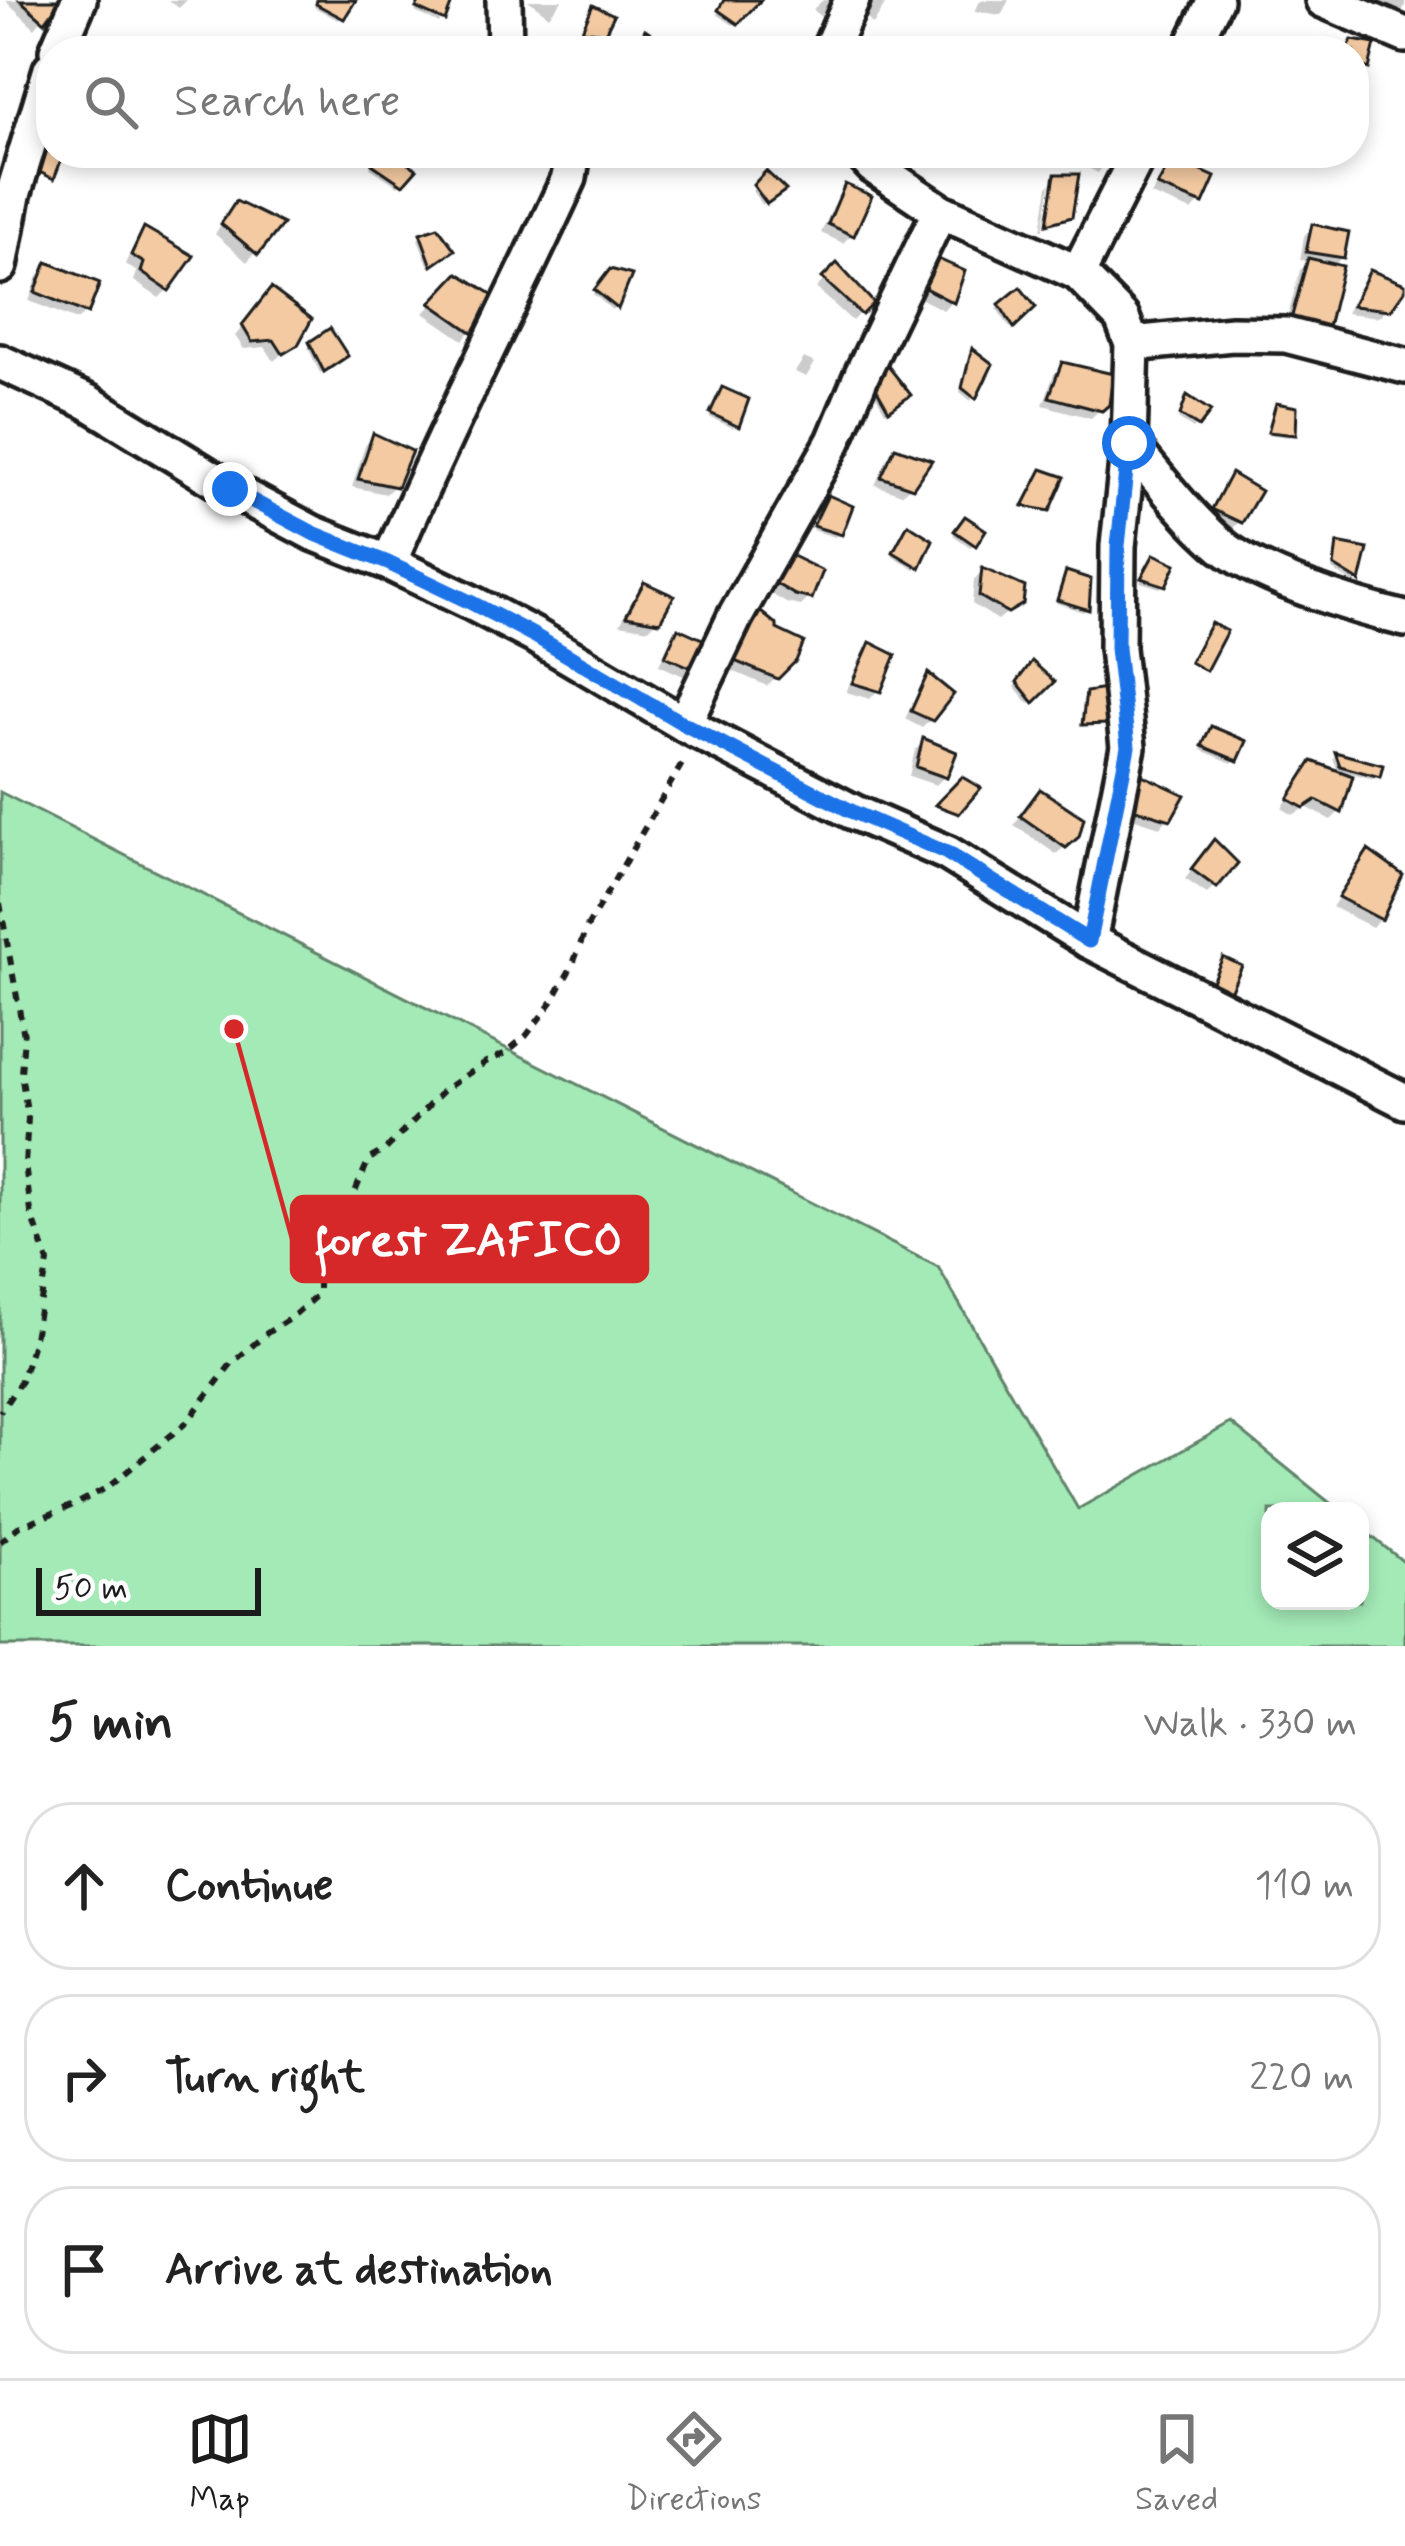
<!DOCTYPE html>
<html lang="en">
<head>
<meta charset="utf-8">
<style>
  :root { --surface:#fff; --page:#f2f2f2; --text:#222; --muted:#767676; --line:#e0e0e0; --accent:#1c1c1c }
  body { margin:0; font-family:Mynerve,sans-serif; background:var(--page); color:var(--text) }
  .controls { position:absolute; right:36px; bottom:36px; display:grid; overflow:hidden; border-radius:24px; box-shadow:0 6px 18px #0003 }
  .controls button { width:108px; height:108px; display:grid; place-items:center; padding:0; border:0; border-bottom:3px solid var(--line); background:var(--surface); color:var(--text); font:60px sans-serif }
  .scale { position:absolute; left:36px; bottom:30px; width:225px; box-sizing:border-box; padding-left:12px; border:6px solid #1c1c1c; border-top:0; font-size:33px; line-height:42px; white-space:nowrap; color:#1c1c1c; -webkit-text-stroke:9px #fff; paint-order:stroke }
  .stop { position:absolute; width:36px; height:36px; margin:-27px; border:9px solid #1a73e8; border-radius:50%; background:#fff }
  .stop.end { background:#1a73e8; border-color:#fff; box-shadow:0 3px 12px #0008 }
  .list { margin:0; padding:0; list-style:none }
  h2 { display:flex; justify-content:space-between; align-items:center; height:156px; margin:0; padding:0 48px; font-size:51px }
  h2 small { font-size:39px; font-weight:400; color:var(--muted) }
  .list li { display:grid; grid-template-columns:78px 1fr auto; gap:36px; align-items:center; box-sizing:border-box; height:168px; margin:0 24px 24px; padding:0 24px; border:3px solid var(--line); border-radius:48px }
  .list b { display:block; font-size:45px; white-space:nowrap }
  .list em { font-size:39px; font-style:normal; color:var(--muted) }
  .icon { flex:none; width:66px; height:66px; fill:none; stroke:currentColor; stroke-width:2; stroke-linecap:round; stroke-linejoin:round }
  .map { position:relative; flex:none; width:1405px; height:1646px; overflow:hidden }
  .search { position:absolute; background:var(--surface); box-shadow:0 6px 18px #0003; left:36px; right:36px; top:36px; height:132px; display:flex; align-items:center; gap:30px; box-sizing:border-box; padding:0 42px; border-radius:48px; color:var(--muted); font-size:45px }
  .sheet { height:732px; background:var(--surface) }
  nav { display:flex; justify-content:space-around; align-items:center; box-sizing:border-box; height:168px; border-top:3px solid var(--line); background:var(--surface); font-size:33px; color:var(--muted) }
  nav a { display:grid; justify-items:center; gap:6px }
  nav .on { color:var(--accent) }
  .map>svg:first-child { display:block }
  .green { fill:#a4eab7; stroke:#60836a; stroke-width:3 }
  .shadow { fill:#0003 }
  .building { fill:#f3caa2; stroke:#1c1c1c; stroke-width:3 }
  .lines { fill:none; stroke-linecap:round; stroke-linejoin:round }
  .street-casing { stroke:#1c1c1c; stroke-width:42 }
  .path { stroke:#1c1c1c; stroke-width:6; stroke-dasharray:9 9; stroke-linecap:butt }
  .street { stroke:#fff; stroke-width:33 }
  .route { stroke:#1a73e8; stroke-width:15 }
  .leader { fill:none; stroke:#d62828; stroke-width:4.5 }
  .callout-dot { fill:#d62828; stroke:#fff; stroke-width:4.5 }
  .callout { fill:#d62828; stroke:#d62828; stroke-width:4.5 }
  .callout-label { font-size:48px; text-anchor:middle; font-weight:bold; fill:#fff }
</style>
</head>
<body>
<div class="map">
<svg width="1405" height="1646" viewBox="0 0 1405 1646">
  <rect width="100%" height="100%" fill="#fff"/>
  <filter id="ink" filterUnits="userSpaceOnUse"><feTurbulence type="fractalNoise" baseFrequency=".00833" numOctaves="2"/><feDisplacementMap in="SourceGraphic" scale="24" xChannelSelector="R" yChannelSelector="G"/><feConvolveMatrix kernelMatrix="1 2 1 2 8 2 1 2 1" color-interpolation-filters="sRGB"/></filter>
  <g filter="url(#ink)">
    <!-- green -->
    <polygon class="green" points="0,792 938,1267 1078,1509 1231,1423 1340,1511 1270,1511 1270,1601 1360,1601 1360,1527 1405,1563 1405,1646 0,1646"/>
    <!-- shadow -->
    <g class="shadow">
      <polygon points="5,0 57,0 35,28"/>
      <polygon points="168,0 187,0 179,8"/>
      <polygon points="318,0 353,0 338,20 314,7"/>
      <polygon points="422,0 450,0 439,23 415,12"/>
      <polygon points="528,0 562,0 549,16"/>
      <polygon points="726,0 757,0 733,25 717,14"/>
      <polygon points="823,0 828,0 837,10 828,25 813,9"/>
      <polygon points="870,0 882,0 886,3 873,25 863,14"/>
      <polygon points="981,0 1009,0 1001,15 974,11"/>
      <polygon points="1347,0 1405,0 1405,6 1399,18"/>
      <polygon points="1137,36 1164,50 1133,51"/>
      <polygon points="374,153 386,153 412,169 398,186 370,168"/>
      <polygon points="1074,153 1112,153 1098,173 1071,159"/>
      <polygon points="1260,153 1281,153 1275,162"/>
      <polygon points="1174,161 1200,202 1192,211 1151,195 1165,170"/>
      <polygon points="766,175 781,190 762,205 752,191"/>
      <polygon points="1051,183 1043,230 1041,230 1048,186"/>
      <polygon points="846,187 852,234 843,243 821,233 838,196"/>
      <polygon points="228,213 278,225 247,262 215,234"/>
      <polygon points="1312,227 1341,257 1282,338 1300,270 1309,261 1300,260 1304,236"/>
      <polygon points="145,231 167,290 159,298 134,281 137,272 125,264 137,239"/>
      <polygon points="421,236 447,253 429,267 418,239"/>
      <polygon points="936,262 961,273 951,302 943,310 916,296 928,270"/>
      <polygon points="48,265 86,312 77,320 29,301 39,274"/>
      <polygon points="837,268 870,303 852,321 816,288"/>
      <polygon points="611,272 627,277 612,310 593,294"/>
      <polygon points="1371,273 1388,308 1379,317 1346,313 1363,282"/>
      <polygon points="458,277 471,331 463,340 424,313"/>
      <polygon points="1020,292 1032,307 1010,328 997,309"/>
      <polygon points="263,301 295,343 274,361 265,347 244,349 235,336"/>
      <polygon points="311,345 341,359 320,373 308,348"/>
      <polygon points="972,352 989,365 971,401 960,392"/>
      <polygon points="804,358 815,363 806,377 795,372"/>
      <polygon points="1063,365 1107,403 1091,418 1043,405 1054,374"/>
      <polygon points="887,371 907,395 885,412 871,387"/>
      <polygon points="720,394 736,425 733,428 709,417"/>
      <polygon points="1187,399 1206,412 1193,429 1178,419"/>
      <polygon points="1277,406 1293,434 1289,437 1266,434"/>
      <polygon points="374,437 395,485 386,494 352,487 365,445"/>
      <polygon points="896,450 911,486 902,494 875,485 887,459"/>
      <polygon points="1231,477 1240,521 1231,530 1206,518 1223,485"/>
      <polygon points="825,502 839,534 835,537 812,530"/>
      <polygon points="966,520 974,544 970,547 953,535"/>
      <polygon points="906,531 918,566 915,570 892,556"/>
      <polygon points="1338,547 1364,551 1354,583 1332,570 1335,550"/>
      <polygon points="787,556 809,598 801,606 786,603 762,588"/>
      <polygon points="1152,561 1164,584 1160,588 1140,582"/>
      <polygon points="982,572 1020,602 998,620 972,604 974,580"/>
      <polygon points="1067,575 1088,581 1086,609 1083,612 1056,603"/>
      <polygon points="645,585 657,620 649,629 620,624 636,594"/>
      <polygon points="749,620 793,659 767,686 726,668"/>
      <polygon points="678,632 696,669 688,678 659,665 670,640"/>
      <polygon points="870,646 878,690 870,699 846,692 862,654"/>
      <polygon points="1032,665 1051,682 1029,704 1015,687"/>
      <polygon points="929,677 931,719 922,728 905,719 921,685"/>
      <polygon points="1087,695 1103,722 1099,726 1080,727 1083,699"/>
      <polygon points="1208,733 1235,759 1232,763 1201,750"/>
      <polygon points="924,742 945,776 936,785 909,776 915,750"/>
      <polygon points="1336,755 1380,768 1378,776 1374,779 1351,773 1339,812 1331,820 1306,807 1293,815 1282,808 1304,773 1312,764 1339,774 1333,758"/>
      <polygon points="1140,778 1169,818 1160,827 1119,814"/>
      <polygon points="1032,801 1067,845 1056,854 1014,825"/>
      <polygon points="1206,852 1215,886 1207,894 1185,879"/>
      <polygon points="1368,854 1380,918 1372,927 1332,907"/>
    </g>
    <!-- building -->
    <g class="building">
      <polygon points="20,0 61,0 45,22"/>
      <polygon points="317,0 356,0 344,19 316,4"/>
      <polygon points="421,0 453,0 445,21 416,8"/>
      <polygon points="724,0 761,0 738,24 718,10"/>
      <polygon points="593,5 614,15 605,33 582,30"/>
      <polygon points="645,29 674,49 672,51 643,51 639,44"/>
      <polygon points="1352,40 1375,44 1369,69 1354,63 1354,51 1346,51"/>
      <polygon points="37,142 51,147 51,153 64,153 54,179 29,167"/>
      <polygon points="375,153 392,153 417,169 403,185 372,164"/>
      <polygon points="1173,158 1215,177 1203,204 1157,186"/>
      <polygon points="766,171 786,190 767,204 753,185"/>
      <polygon points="1055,174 1079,174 1072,217 1047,224"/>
      <polygon points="845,184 872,196 854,236 828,224"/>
      <polygon points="236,201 283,224 258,255 221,224"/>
      <polygon points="1312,224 1349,232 1344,258 1306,252"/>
      <polygon points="144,227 194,256 169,291 141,272 144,263 131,255"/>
      <polygon points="438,227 455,250 432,266 420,233"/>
      <polygon points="936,258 965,271 954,303 923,287"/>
      <polygon points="1308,258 1343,266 1325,339 1288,330"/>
      <polygon points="47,262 100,283 88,314 35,292"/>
      <polygon points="837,263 874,303 862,315 822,278"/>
      <polygon points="610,269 632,275 618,309 594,290"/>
      <polygon points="1370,270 1405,284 1405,290 1391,310 1352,306"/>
      <polygon points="458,273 495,296 473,333 430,303"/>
      <polygon points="1020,287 1036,307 1014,328 999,304"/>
      <polygon points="271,288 312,319 298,345 283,354 274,340 252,342 242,325"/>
      <polygon points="330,328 348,356 324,372 309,342"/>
      <polygon points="972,348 993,364 976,399 962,388"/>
      <polygon points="1062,362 1113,374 1109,405 1102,411 1049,397"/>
      <polygon points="888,366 911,395 889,411 872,381"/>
      <polygon points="722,387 749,399 739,427 710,413"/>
      <polygon points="1187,395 1211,411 1199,427 1180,415"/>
      <polygon points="1276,403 1297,407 1296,435 1268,432"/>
      <polygon points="373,433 412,451 397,487 358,479"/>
      <polygon points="895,447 932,460 913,488 881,477"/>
      <polygon points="1042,469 1065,477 1050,511 1023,506"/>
      <polygon points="1231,473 1261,491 1242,523 1212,509"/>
      <polygon points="828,495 853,506 842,535 813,526"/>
      <polygon points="965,516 986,530 976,546 954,531"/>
      <polygon points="908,524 933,540 920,568 893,552"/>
      <polygon points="1337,543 1368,549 1360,582 1334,566"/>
      <polygon points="786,553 823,571 812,599 795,595 768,579"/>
      <polygon points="1154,554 1176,564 1166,586 1141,578"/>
      <polygon points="982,568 1025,587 1023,604 1008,613 979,596"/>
      <polygon points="1066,571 1091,579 1089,610 1057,600"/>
      <polygon points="644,582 674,596 660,622 626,616"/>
      <polygon points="756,608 777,625 777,629 804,642 796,661 778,679 732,660"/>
      <polygon points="1211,623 1227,631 1206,671 1190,662"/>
      <polygon points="678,628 711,643 699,671 665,656"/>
      <polygon points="870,642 896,655 881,692 852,683"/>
      <polygon points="1032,661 1055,682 1034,703 1017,682"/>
      <polygon points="928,673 954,694 933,721 911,711"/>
      <polygon points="1106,689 1106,724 1082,725 1086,692"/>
      <polygon points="1211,726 1247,741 1238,761 1202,746"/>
      <polygon points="923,738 957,752 947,778 916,767"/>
      <polygon points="1335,752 1383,765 1380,777 1340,766"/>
      <polygon points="1312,761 1353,776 1342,813 1316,800 1304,808 1288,799"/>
      <polygon points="1140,774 1185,795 1171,820 1125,806"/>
      <polygon points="962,777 981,788 959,814 935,805"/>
      <polygon points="1040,789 1084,818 1079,837 1066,848 1020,816"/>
      <polygon points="1214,839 1238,863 1217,888 1191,869"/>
      <polygon points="1368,850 1403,875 1382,920 1338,897"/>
      <polygon points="1223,957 1242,966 1229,994 1210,986"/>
    </g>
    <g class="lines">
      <defs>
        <g id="street">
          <polyline points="504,0 505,51"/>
          <polyline points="1323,0 1405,35"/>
          <polyline points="57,51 79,0"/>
          <polyline points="829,51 852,0"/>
          <polyline points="1190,51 1215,0"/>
          <polyline points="861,153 873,166 940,211 1078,273 1122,318 1132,344 1129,443 1118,546 1117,648 1128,747 1089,941"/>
          <polyline points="0,266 13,195 51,69"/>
          <polyline points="1078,273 1139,153"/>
          <polyline points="1132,344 1232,334 1286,335 1405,366"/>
          <polyline points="0,362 88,402 230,489 313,533 389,563 470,602 535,636 684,724 853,812 947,853 1089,941 1405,1101"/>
          <path d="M1129,443C1159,479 1187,517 1223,547C1263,578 1355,607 1405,619"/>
          <path d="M389,563C444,432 510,307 569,178L572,159L568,153"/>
          <polyline points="684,724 735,617 834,441 862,374 940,211"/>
        </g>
      </defs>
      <!-- street casing -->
      <use href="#street" class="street-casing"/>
      <!-- path -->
      <g class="path">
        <polyline points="0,903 24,1036 21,1073 28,1118 25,1164 31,1212 48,1262 33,1343 21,1381 0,1412"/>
        <polyline points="0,1542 18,1527 76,1504 108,1487 187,1422 231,1364 267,1333 292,1317 318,1294 318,1275 325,1268 346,1227 355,1192 369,1159 385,1150 445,1089 486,1062 504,1054 526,1036 552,1002 573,964 586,929 686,757"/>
      </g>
      <!-- street -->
      <use href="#street" class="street"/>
    </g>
  </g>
  <g class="lines" filter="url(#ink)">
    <!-- route -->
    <polyline class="route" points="230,489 313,533 388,563 470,602 535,636 684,724 853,812 947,853 1089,941 1128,747 1117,648 1118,546 1129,443"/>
  </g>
  <!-- callouts -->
  <path class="leader" d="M234 1029L292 1239"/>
  <circle class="callout-dot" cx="234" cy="1029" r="12"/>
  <rect class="callout" x="292" y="1197" width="355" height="84" rx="12"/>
  <g class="callout-label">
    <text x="469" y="1255">forest ZAFICO</text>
  </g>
</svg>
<div class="controls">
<button><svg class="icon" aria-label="layers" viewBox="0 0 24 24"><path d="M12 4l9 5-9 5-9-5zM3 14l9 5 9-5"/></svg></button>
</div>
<div class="scale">50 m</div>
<div class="stop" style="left:1129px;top:443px"></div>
<div class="stop end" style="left:230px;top:489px"></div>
<div class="search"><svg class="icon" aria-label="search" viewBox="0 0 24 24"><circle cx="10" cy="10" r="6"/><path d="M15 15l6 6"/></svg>Search here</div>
</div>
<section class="sheet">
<h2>5 min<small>Walk · 330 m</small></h2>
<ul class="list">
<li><svg class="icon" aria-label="ahead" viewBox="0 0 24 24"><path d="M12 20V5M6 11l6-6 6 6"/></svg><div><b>Continue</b></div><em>110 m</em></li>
<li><svg class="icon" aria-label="right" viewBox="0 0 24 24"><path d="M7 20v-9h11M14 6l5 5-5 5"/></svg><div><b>Turn right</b></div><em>220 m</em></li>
<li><svg class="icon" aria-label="arrive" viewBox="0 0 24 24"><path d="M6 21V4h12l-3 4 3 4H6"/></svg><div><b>Arrive at destination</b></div></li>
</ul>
</section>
<nav>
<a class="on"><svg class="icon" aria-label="map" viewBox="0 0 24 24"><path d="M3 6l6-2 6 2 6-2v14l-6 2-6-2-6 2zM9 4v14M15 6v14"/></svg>Map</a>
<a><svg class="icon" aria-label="directions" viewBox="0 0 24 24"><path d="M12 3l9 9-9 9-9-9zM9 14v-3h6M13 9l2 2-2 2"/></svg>Directions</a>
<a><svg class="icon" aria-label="saved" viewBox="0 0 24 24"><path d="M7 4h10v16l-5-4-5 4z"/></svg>Saved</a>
</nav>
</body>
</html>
